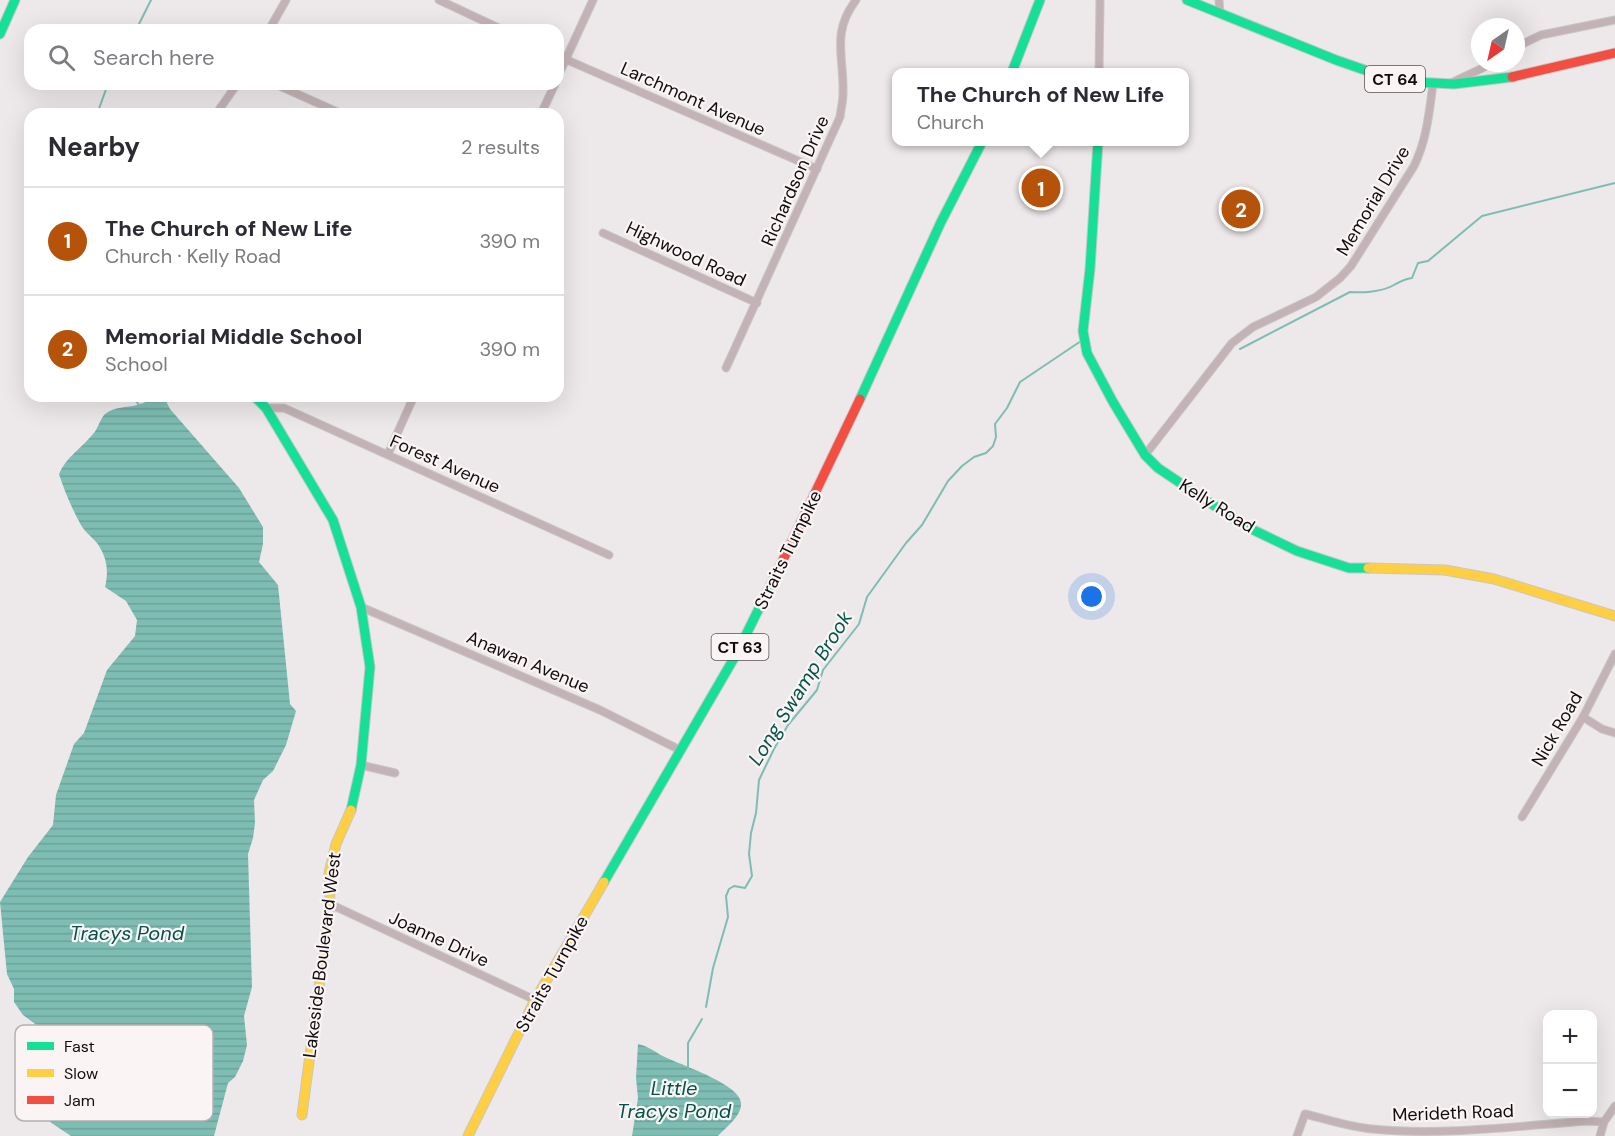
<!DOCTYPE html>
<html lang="en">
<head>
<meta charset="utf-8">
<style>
  :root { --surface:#fff; --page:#f2f2f3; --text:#2b2b33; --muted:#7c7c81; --line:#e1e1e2; --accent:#b45309 }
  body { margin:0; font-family:"DM Sans",sans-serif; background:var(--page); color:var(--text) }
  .controls { position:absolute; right:18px; bottom:18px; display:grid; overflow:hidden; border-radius:12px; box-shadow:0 6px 24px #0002 }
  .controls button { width:54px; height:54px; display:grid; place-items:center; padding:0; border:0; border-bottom:2px solid var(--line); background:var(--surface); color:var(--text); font:30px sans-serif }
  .compass { position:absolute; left:1471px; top:18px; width:54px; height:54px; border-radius:50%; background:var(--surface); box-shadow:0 6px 24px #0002; rotate:214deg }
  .you { position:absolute; left:1092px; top:597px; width:21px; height:21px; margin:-15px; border:4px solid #fff; border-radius:50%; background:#1a73e8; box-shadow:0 0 0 9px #1a73e833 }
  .badge { display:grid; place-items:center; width:39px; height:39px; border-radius:50%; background:var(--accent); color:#fff; font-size:20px; font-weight:700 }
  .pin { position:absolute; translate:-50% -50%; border:3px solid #fff; box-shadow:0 2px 6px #0006 }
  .popup { position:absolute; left:892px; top:68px; width:297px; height:78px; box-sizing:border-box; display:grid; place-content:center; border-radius:12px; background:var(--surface); filter:drop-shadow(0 2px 4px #0005); font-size:20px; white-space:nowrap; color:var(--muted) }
  .popup b { font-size:22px; color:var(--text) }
  .popup::after { content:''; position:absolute; left:50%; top:100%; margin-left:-12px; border:12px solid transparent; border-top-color:var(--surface) }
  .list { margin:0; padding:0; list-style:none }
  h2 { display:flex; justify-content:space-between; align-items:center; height:78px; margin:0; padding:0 24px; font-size:26px }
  h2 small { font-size:20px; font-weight:400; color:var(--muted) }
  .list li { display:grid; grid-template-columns:39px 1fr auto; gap:18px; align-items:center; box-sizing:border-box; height:108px; padding:0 24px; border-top:2px solid var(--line) }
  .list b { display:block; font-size:22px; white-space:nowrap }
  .list p { margin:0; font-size:20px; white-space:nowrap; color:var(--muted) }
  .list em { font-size:20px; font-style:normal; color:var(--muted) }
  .icon { flex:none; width:33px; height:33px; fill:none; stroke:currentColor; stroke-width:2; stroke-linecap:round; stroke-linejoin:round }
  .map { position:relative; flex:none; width:1615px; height:1136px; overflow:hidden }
  .search { position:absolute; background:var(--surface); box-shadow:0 6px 24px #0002; left:24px; top:24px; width:540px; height:66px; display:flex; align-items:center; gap:15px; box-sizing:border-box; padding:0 21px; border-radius:18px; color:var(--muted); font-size:22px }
  .panel { position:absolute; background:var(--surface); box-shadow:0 6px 24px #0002; left:24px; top:108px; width:540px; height:294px; border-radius:18px }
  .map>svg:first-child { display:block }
  .water { fill:url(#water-rules) }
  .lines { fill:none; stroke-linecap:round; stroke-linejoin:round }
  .stream { stroke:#7ebdb3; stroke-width:2 }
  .street-casing { stroke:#c9c6c7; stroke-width:9 }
  .fast-casing { stroke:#c9c6c7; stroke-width:11 }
  .slow-casing { stroke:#c9c6c7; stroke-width:11 }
  .jam-casing { stroke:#c9c6c7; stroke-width:11 }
  .street { stroke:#c4b3b6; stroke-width:7 }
  .fast { stroke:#16e098; stroke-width:9 }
  .slow { stroke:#ffcf43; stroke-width:9 }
  .jam { stroke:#f24e42; stroke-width:9 }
  .labels { text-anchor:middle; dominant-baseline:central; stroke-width:4.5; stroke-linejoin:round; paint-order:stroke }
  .shield { fill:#fbf4f5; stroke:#565253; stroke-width:1.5 }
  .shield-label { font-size:16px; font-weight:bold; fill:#100d0e }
  .street-label { font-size:18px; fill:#100d0e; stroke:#fbf4f5 }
  .water-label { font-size:20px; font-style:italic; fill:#00544a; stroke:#fbf4f5 }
  .key { fill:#fbf4f5; stroke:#b4afb0; stroke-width:1.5 }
  .key-label { font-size:16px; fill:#100d0e }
</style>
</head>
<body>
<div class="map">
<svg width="1615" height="1136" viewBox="0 0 1615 1136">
  <defs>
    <pattern id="water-rules" width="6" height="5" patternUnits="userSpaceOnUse" patternTransform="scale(1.5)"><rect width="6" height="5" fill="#7ebdb3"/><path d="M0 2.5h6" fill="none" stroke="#6ca199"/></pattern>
  </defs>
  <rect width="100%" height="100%" fill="#ede8e9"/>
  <!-- water -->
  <g class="water">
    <path d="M159,397L165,399L170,409L239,488L263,527V544L259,562L278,585L290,704L296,711L286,745L273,771L263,780L254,800L255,823L253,838L248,854L252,987L244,1016L247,1045L243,1061L235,1077L228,1083L214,1136H71L50,1122L56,1106L49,1090L62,1072L48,1053L38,1026L23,1015L14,1002V989L7,974L0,902L28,857L53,825L56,795L74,744L84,733L107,670L135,636L137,620L126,601L105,587C109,571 107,557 97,543C92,537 85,532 81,525C73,511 64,490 59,474C66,457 82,448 93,434C98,429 100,419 105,414C115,406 126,408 137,405C145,403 151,399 159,397Z"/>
    <path d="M638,1044C649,1046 657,1054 667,1058C682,1065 741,1085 741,1103C742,1116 726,1127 718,1136H632L638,1098L636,1078Z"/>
  </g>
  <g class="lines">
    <!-- stream -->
    <g class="stream">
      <polyline points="136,30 151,0"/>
      <polyline points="97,114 108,84"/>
      <path d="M1240,349L1350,292C1363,293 1382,292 1394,285C1401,281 1404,279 1412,278L1418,263L1428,261L1482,216L1615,183"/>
      <polyline points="132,396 139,405"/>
      <polyline points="706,1007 713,968 728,917 726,896 729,889 734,886 745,888 752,876 749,854 751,833 756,813 759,780 774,749 788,725 817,690 823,670 859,624 867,597 906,543 922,525 948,481 962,466 974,457 986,453 993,446 996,437 995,424 1007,408 1020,382 1081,341"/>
      <polyline points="688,1069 688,1043 702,1019"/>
    </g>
    <defs>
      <g id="street">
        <polyline points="439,0 503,30"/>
        <polyline points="1219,0 1220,13"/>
        <polyline points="269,30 286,0"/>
        <polyline points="1516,47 1541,35 1615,20"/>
        <polyline points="558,56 817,169"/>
        <polyline points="1099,72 1100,0"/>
        <polyline points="558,76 593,0"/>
        <polyline points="1451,83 1493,63"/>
        <polyline points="275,84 342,114"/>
        <polyline points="216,114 237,84"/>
        <polyline points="541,114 555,84"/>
        <polyline points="603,233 757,303"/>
        <path d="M726,368L840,117C841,109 843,101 843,93C844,56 831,33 856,0"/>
        <polyline points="266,408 284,408 609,555"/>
        <polyline points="388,454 414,396"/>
        <path d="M1145,455L1232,343L1253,327L1316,297L1340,278L1351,266L1414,166C1427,139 1429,113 1433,84"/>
        <polyline points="361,607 600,710 680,750"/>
        <polyline points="1583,717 1602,729 1615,733"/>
        <polyline points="361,765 395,773"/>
        <polyline points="1522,817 1583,717 1615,654"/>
        <polyline points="330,904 535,1000"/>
        <path d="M1297,1136L1305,1114C1326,1119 1349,1127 1372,1129C1441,1136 1518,1126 1587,1121L1604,1122"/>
        <polyline points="1600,1136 1604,1122 1615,1106"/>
      </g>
      <g id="fast">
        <polyline points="1187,0 1336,60 1382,76 1414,82 1454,84 1512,77"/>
        <polyline points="0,34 15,0"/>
        <polyline points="1012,72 1040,0"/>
        <polyline points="1098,142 1090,269 1083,331 1087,353 1113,402 1145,455 1158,468 1243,525 1297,551 1349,568 1368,568"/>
        <polyline points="254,396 266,408 333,520 361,607 370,667 361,765 351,810"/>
        <polyline points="860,399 941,222 982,142"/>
        <polyline points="604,882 737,653 782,562"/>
      </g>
      <g id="slow">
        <polyline points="1368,568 1445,570 1494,579 1615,616"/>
        <polyline points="302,1115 330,904 329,873 336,844 351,810"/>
        <polyline points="468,1136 535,1000 604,882"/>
      </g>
      <g id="jam">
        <polyline points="1512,77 1615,53"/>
        <polyline points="782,562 860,399"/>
      </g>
    </defs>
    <!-- street casing -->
    <use href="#street" class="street-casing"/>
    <!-- fast casing -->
    <use href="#fast" class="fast-casing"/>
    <!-- slow casing -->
    <use href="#slow" class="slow-casing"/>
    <!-- jam casing -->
    <use href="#jam" class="jam-casing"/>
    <!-- street -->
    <use href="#street" class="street"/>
    <!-- fast -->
    <use href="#fast" class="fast"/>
    <!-- slow -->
    <use href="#slow" class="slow"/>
    <!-- jam -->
    <use href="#jam" class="jam"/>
  </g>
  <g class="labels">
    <!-- shield labels -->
    <g class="shield">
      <rect x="1365" y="66" width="60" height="26" rx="4.5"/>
      <rect x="711.5" y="634" width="57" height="26" rx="4.5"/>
    </g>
    <g class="shield-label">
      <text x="1395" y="79">CT 64</text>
      <text x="740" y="647">CT 63</text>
    </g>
    <!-- street labels -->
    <g class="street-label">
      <text transform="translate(693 99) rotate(24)">Larchmont Avenue</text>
      <text transform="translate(795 181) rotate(-66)">Richardson Drive</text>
      <text transform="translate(1373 201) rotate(-59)">Memorial Drive</text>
      <text transform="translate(686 254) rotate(25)">Highwood Road</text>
      <text transform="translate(445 464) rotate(24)">Forest Avenue</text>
      <text transform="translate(1217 506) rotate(32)">Kelly Road</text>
      <text transform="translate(788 550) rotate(-64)">Straits Turnpike</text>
      <text transform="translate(528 662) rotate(23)">Anawan Avenue</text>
      <text transform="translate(1557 729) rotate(-60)">Nick Road</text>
      <text transform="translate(439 939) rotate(25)">Joanne Drive</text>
      <text transform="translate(322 955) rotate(-83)">Lakeside Boulevard West</text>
      <text transform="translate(552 974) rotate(-61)">Straits Turnpike</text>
      <text transform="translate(1453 1113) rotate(-2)">Merideth Road</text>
    </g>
    <!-- water labels -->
    <g class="water-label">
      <text transform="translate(800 688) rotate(-58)">Long Swamp Brook</text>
      <text x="127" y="933">Tracys Pond</text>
      <text x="674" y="1088">Little<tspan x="674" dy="23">Tracys Pond</tspan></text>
    </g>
  </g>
  <!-- legend -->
  <rect x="15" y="1025" width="198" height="96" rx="9" class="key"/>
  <rect x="27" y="1042" width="27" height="8" fill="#16e098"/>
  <rect x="27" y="1069" width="27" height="8" fill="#ffcf43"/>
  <rect x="27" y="1096" width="27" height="8" fill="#f24e42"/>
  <g class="key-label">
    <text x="64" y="1052">Fast</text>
    <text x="64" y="1079">Slow</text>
    <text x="64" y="1106">Jam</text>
  </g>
</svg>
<div class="controls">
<button>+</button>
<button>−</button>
</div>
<svg class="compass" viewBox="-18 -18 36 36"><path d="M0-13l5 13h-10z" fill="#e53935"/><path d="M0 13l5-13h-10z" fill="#7c7c81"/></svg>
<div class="you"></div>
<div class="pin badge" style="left:1041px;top:188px">1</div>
<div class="popup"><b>The Church of New Life</b>Church</div>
<div class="pin badge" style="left:1241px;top:209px">2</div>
<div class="search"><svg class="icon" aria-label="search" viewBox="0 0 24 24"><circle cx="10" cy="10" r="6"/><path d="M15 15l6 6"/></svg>Search here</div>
<section class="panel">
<h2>Nearby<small>2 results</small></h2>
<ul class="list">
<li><span class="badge">1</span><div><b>The Church of New Life</b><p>Church · Kelly Road</p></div><em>390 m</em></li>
<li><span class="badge">2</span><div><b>Memorial Middle School</b><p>School</p></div><em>390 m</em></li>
</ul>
</section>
</div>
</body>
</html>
